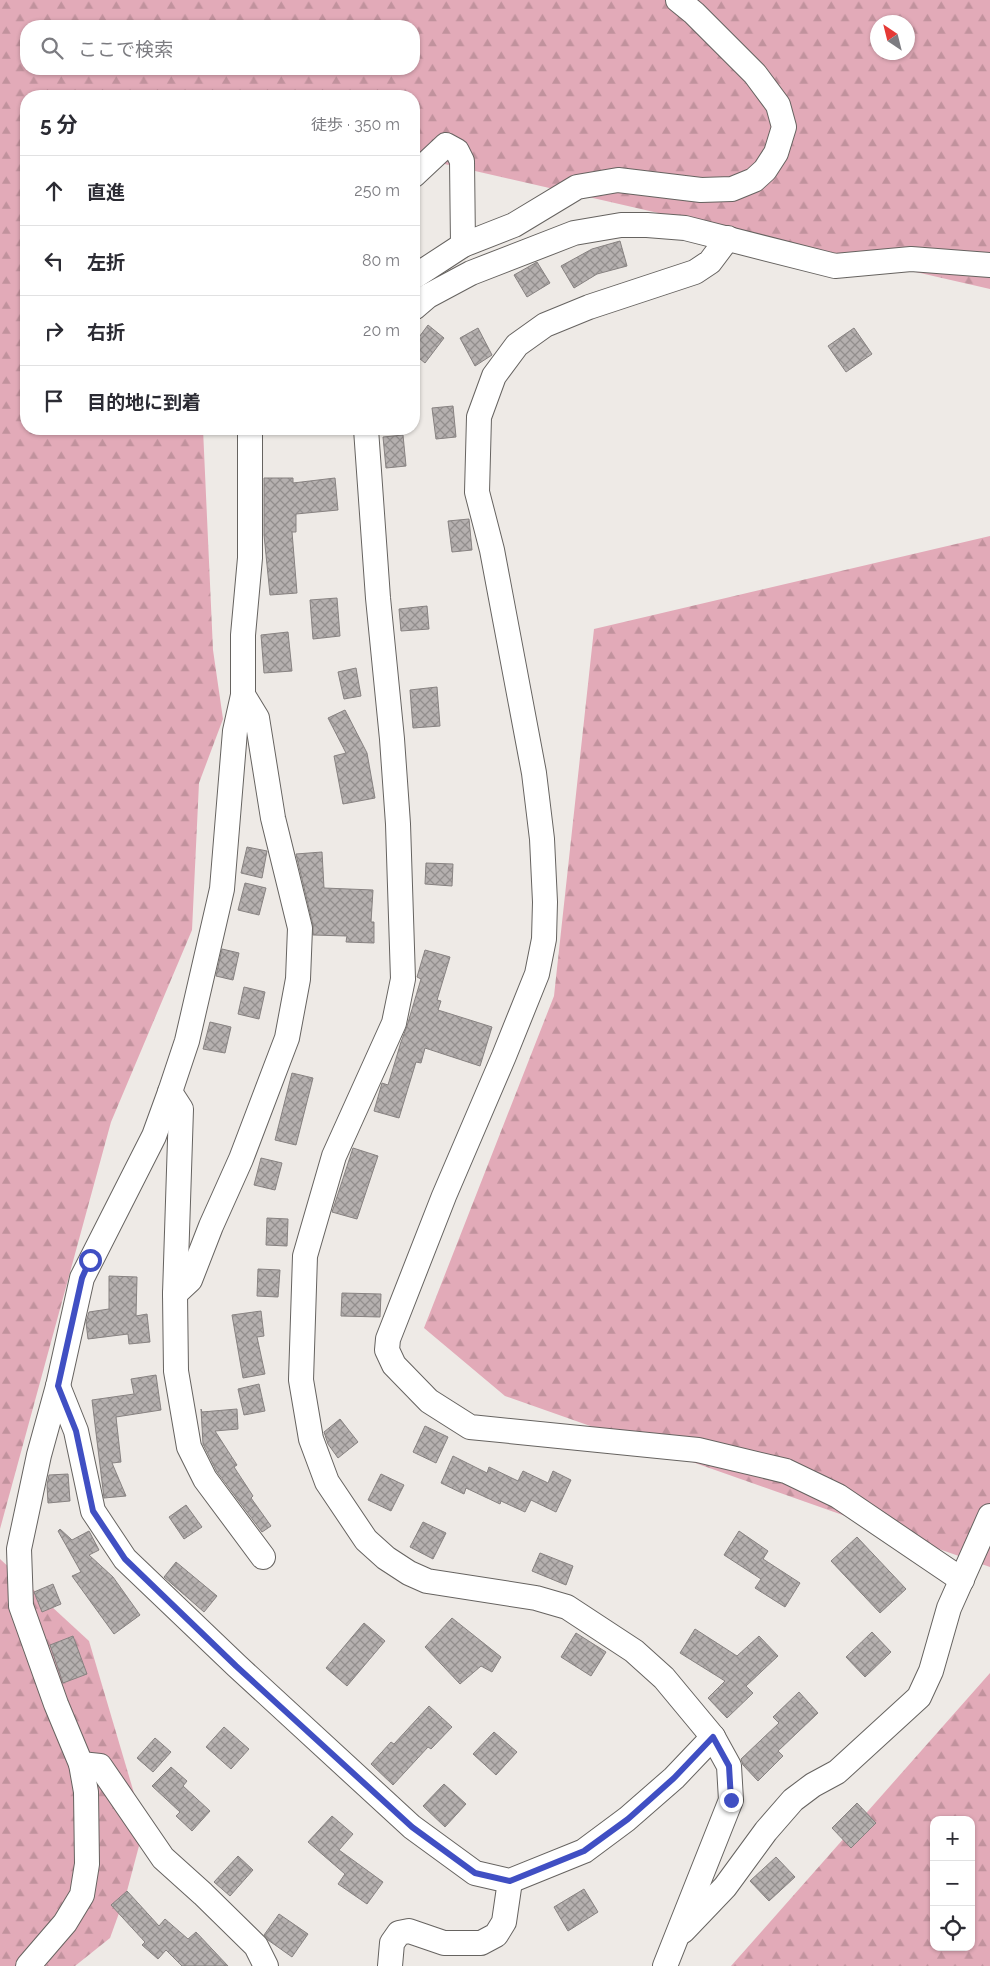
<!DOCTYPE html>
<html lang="ja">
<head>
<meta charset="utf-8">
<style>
  :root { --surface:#fff; --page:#f2f2f3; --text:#2b2b33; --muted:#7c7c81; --line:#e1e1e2 }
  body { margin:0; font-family:Raleway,"Noto Sans JP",sans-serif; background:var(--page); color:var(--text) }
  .controls { position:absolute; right:15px; bottom:15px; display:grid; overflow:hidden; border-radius:10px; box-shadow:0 1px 4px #0004 }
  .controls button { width:45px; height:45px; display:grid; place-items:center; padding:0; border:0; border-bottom:1px solid var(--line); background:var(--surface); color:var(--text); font:25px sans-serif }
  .compass { position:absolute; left:870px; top:15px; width:45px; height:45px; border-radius:50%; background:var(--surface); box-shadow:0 1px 4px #0004; rotate:325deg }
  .stop { position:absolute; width:15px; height:15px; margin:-11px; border:4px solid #404fc3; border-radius:50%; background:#fff }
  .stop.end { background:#404fc3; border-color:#fff; box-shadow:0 1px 5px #0008 }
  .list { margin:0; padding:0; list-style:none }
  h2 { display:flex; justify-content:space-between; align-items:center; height:65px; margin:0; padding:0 20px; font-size:21px }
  h2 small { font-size:16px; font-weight:400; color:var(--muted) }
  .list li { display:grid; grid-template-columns:32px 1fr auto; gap:15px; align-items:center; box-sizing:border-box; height:70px; padding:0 20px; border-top:1px solid var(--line) }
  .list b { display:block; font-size:19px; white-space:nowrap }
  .list em { font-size:16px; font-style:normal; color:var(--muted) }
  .icon { flex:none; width:28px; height:28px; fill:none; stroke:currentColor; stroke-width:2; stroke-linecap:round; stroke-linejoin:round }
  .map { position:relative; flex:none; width:990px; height:1966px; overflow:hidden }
  .search { position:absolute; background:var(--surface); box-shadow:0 1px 4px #0004; left:20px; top:20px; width:400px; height:55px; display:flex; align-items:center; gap:12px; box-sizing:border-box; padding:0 18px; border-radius:20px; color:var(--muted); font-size:19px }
  .panel { position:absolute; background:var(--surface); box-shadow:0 1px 4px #0004; left:20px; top:90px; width:400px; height:345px; border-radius:20px }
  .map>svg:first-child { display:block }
  .forest { fill:url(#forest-firs); fill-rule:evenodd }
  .building { fill:url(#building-cross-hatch); stroke:#878281 }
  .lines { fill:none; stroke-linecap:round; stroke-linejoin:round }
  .minor-casing { stroke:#666360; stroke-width:26 }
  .minor { stroke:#fff; stroke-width:24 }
  .route { stroke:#404fc3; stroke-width:6 }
</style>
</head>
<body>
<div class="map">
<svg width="990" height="1966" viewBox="0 0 990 1966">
  <defs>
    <pattern id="forest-firs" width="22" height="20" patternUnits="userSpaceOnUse" patternTransform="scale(1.25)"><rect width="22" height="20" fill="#e2aab8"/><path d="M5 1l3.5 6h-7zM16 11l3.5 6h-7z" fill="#c1929d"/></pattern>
    <pattern id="building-cross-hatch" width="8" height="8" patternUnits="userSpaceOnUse" patternTransform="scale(1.25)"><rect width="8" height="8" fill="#b5b0af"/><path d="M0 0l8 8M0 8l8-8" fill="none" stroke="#928e8d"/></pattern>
  </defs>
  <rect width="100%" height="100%" fill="#eeeae6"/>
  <!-- forest -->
  <g class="forest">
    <path d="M0,0H990V289L414,157V96H26V429H203L213,650L223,719L199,783L192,930L111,1122L0,1529ZM878,22H908V52H878ZM26,26H414V69H26Z"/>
    <polygon points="990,536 990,1567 505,1396 424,1328 554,996 594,629"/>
    <polygon points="0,1559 89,1641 144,1827 127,1891 110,1938 75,1966 0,1966"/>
    <path d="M990,1673V1966H731ZM934,1820H971V1947H934Z"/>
  </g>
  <!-- building -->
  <g class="building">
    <polygon points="620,241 627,266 597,274 574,288 561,266 592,249"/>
    <polygon points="537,262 550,283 527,297 514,275"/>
    <polygon points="428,325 444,338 425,363 414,354 414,344"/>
    <polygon points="478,328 492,355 475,366 460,338"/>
    <polygon points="854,328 872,354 846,372 828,346"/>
    <polygon points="453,406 456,437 436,439 432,408"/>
    <polygon points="403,435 406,466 386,468 383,437"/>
    <polygon points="264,478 293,478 293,483 335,478 338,510 296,514 296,532 292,532 297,593 270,595 264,535"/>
    <polygon points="469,519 472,550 452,552 448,521"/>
    <polygon points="337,598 340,636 313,639 310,600"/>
    <polygon points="427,606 429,629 401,631 399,609"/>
    <polygon points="288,632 292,671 264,673 261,635"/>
    <polygon points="356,668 361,696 344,699 338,672"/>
    <polygon points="437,687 440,726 413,728 410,690"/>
    <polygon points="345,710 367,753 375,798 343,804 334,756 346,753 328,718"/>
    <polygon points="247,847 267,851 262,878 241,873"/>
    <polygon points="322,852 324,888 373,890 371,922 374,922 374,943 346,942 347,936 313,935 313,925 296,854"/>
    <polygon points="426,863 453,864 452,886 425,884"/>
    <polygon points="245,883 266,888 259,915 238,910"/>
    <polygon points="222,949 239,953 233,980 216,976"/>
    <polygon points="425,950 450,957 437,1000 441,1001 438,1010 492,1027 480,1066 425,1048 421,1063 416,1062 399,1118 374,1111 382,1083 388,1085 401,1042 407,1026 421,979 417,977"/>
    <polygon points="244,987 265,992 259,1019 238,1014"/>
    <polygon points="210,1022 231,1027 225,1053 203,1049"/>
    <polygon points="292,1073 313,1078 296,1145 275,1140"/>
    <polygon points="353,1148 378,1156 357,1219 332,1212"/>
    <polygon points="261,1158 282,1163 275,1190 254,1185"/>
    <polygon points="267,1218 288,1219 287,1246 266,1245"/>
    <polygon points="258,1269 280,1270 278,1297 257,1296"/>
    <polygon points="109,1276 137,1277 136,1316 147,1314 150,1342 129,1344 128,1334 88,1339 86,1322 89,1312 109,1309"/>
    <polygon points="342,1293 381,1294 380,1317 341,1316"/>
    <polygon points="261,1311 264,1336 257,1337 265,1374 243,1378 232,1315"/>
    <polygon points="156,1375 161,1410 116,1417 121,1462 112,1463 126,1496 104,1498 92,1400 134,1394 131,1379"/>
    <polygon points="259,1384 265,1411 244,1415 238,1389"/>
    <polygon points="201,1409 202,1412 237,1409 238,1429 215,1431 237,1465 234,1467 253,1496 251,1498 271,1526 262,1532 217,1472 203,1444"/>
    <polygon points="340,1419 358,1442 338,1458 328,1444 324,1432"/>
    <polygon points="425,1426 448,1437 436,1463 413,1452"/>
    <polygon points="453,1456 487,1473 489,1467 518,1481 523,1471 548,1483 553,1471 571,1480 556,1512 531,1500 525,1512 501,1501 500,1504 466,1488 464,1494 441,1483"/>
    <polygon points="68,1474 70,1501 48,1503 47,1485 49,1475"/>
    <polygon points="381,1474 404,1485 391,1511 368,1500"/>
    <polygon points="186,1505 202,1527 184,1539 169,1517"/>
    <polygon points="423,1522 446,1533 433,1559 410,1547"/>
    <polygon points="60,1529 72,1540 89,1531 99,1550 89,1555 113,1577 140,1615 114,1634 72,1576 81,1572 58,1531"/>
    <polygon points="739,1531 768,1551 763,1559 800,1583 785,1607 755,1588 761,1579 724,1555"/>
    <polygon points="857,1537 906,1589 880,1613 831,1561"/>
    <polygon points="540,1553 573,1566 566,1585 532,1571"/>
    <polygon points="176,1562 217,1596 204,1612 164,1577"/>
    <polygon points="53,1584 61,1604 42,1612 34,1592"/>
    <polygon points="452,1618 501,1657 492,1672 481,1666 460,1684 425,1647"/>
    <polygon points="364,1623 385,1641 347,1686 326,1668"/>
    <polygon points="695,1629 737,1656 759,1636 778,1656 746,1686 753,1693 727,1718 708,1698 725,1681 680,1653"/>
    <polygon points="872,1632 891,1652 865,1677 846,1657"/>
    <polygon points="576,1633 606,1652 591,1676 561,1657"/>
    <polygon points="73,1636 87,1674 63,1683 50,1645"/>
    <polygon points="799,1692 818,1713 778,1751 783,1756 758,1781 743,1765 741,1759 779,1723 773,1717"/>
    <polygon points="429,1706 452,1727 431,1749 428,1747 393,1785 371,1764 391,1742 394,1744"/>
    <polygon points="224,1727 249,1749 231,1769 206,1747"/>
    <polygon points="494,1732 517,1752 496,1775 473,1754"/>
    <polygon points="155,1738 171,1752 153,1772 137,1758"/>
    <polygon points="171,1767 187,1781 183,1786 210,1811 192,1831 176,1816 180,1812 152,1786"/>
    <polygon points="444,1784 466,1804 445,1827 423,1806"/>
    <polygon points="857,1803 876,1823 851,1848 832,1828"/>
    <polygon points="332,1816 353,1834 339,1850 383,1882 367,1904 338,1884 345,1874 308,1842"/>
    <polygon points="238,1856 253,1870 230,1896 214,1882"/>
    <polygon points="776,1857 795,1877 769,1901 750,1881"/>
    <polygon points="584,1889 598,1912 568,1931 554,1907"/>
    <polygon points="127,1891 159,1926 165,1919 188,1939 196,1932 228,1966 182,1966 166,1950 158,1959 142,1945 145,1942 111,1905"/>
    <polygon points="279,1914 308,1934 292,1957 268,1940 264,1935"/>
  </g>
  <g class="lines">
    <defs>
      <g id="minor">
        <polyline points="414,175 446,145 457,151 462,161 463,245"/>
        <polyline points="728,238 710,262 695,272 589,307 545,325 517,345 494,376 479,417 477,492 492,550 534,773 542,839 545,902 544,939 537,974 504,1056 444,1196 388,1339 387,1350 394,1365 429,1401 470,1427 698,1450 786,1471 838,1496 962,1580"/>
        <polyline points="414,277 463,245 514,225 577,187 618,180 701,190 732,189 754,180 765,170 776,153 784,127 778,105 755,74 694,13 678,0"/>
        <polyline points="414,308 428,296 471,273 574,233 621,225 647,225 685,228 835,266 911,259 990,265"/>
        <polyline points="366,429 378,598 392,739 398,824 403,979 394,1023 334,1156 305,1256 301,1380 311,1439 327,1482 366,1540 386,1558 409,1573 427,1581 536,1598 567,1607 634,1651 664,1678 713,1737 729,1766 731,1800 665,1966"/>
        <polyline points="243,695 257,718 273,818 300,928 298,979 287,1038 241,1159 211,1226 190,1280 175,1294 176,1371 189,1447 205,1479 263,1557"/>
        <polyline points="170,1092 181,1109 175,1294"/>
        <polyline points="58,1386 76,1431 93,1511 125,1559 237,1666 412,1827 475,1873 510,1881 584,1851 627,1819 674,1778 713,1737"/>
        <polyline points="81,1764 100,1766 163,1858 203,1894 256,1946 266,1966"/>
        <polyline points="683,1931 725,1887 766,1831 793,1800 813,1785 837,1772 919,1697 931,1671 949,1608 990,1516"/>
        <polyline points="28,1966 65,1923 82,1895 87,1864 86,1792 81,1764 56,1704 21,1606 19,1549 39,1455 58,1386 82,1278 154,1136 170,1092 187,1041 222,889 235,731 243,695 243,635 250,558 250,429"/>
        <polyline points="390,1966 392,1943 399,1933 409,1931 444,1943 481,1943 496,1935 504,1922 510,1881"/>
      </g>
    </defs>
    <!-- minor casing -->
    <use href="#minor" class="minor-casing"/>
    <!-- minor -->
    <use href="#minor" class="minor"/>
  </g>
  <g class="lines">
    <!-- route -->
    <polyline class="route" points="90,1260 82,1278 58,1386 76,1431 93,1511 125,1559 236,1666 412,1827 475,1873 510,1881 584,1851 628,1819 674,1778 713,1737 729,1766 731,1800"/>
  </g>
</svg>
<div class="controls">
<button>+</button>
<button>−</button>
<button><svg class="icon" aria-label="locate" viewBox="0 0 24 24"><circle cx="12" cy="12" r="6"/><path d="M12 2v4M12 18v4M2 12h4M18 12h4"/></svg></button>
</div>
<svg class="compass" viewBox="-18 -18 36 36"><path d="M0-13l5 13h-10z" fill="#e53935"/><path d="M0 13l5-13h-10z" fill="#7c7c81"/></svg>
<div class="stop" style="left:90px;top:1260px"></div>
<div class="stop end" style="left:731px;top:1800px"></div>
<div class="search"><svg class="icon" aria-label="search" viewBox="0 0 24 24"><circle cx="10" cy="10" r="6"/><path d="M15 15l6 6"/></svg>ここで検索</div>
<section class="panel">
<h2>5 分<small>徒歩 · 350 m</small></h2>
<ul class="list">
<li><svg class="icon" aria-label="ahead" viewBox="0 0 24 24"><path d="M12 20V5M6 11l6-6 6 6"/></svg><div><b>直進</b></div><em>250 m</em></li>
<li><svg class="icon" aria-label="left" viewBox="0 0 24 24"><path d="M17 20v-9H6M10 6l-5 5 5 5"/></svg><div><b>左折</b></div><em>80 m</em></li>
<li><svg class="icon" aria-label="right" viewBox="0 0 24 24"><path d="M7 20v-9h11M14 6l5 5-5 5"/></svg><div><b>右折</b></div><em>20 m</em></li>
<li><svg class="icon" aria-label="arrive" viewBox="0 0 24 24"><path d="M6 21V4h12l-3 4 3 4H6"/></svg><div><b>目的地に到着</b></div></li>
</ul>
</section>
</div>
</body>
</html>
